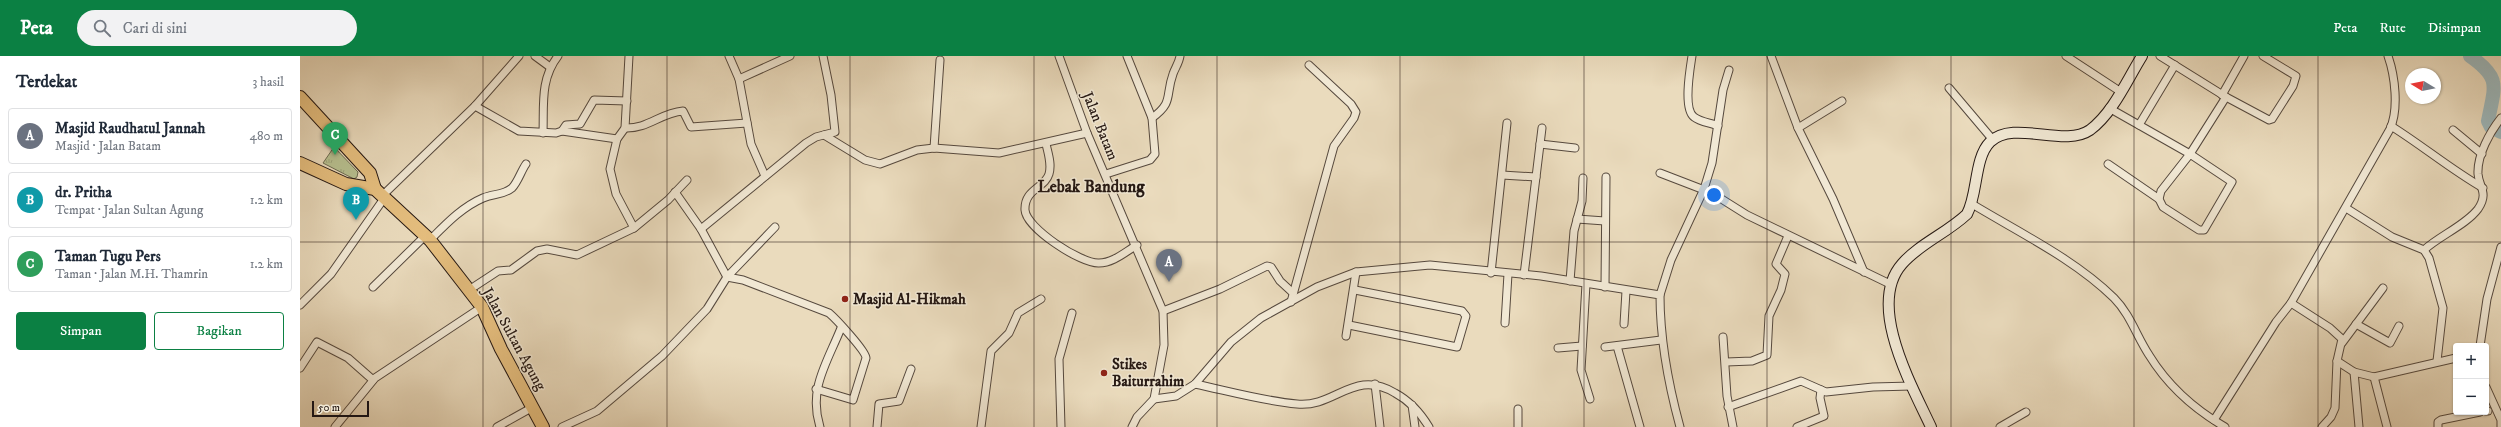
<!DOCTYPE html>
<html lang="id">
<head>
<meta charset="utf-8">
<style>
  :root { --surface:#fff; --page:#f2f2f3; --text:#1f2937; --muted:#747a83; --line:#e0e1e3; --accent:#0b8043 }
  body { margin:0; font-family:"IM FELL DW Pica",serif; background:var(--page); color:var(--text) }
  .controls { position:absolute; right:12px; bottom:12px; display:grid; overflow:hidden; border-radius:4px; box-shadow:0 1px 3px #0004 }
  .controls button { width:36px; height:36px; display:grid; place-items:center; padding:0; border:0; border-bottom:1px solid var(--line); background:var(--surface); color:var(--text); font:20px sans-serif }
  .compass { position:absolute; left:2105px; top:12px; width:36px; height:36px; border-radius:50%; background:var(--surface); box-shadow:0 1px 3px #0004; rotate:280deg }
  .scale { position:absolute; left:12px; bottom:10px; width:57px; box-sizing:border-box; padding-left:4px; border:2px solid #251813; border-top:0; font-size:11px; line-height:14px; white-space:nowrap; color:#251813; -webkit-text-stroke:3px #f1e8d4; paint-order:stroke }
  .you { position:absolute; left:1414px; top:139px; width:14px; height:14px; margin:-10px; border:3px solid #fff; border-radius:50%; background:#1a73e8; box-shadow:0 0 0 6px #1a73e833 }
  .badge { display:grid; place-items:center; width:26px; height:26px; border-radius:50%; background:var(--accent); color:#fff; font-size:13px; font-weight:700 }
  .pin { position:absolute; translate:-50% -33px; filter:drop-shadow(0 1px 2px #0008) }
  .pin::after { content:''; position:absolute; top:21px; width:14px; height:12px; background:inherit; clip-path:polygon(0 0,100% 0,50% 100%) }
  .list { margin:0; padding:0; list-style:none }
  h2 { display:flex; justify-content:space-between; align-items:center; height:52px; margin:0; padding:0 16px; font-size:17px }
  h2 small { font-size:13px; font-weight:400; color:var(--muted) }
  .list li { display:grid; grid-template-columns:26px 1fr auto; gap:12px; align-items:center; box-sizing:border-box; height:56px; margin:0 8px 8px; padding:0 8px; border:1px solid var(--line); border-radius:4px }
  .list b { display:block; font-size:15px; white-space:nowrap }
  .list p { margin:0; font-size:13px; white-space:nowrap; color:var(--muted) }
  .list em { font-size:13px; font-style:normal; color:var(--muted) }
  .actions { display:flex; gap:8px; padding:12px 16px }
  .actions a { flex:1; padding:9px 0; border:1px solid var(--accent); border-radius:4px; text-align:center; font-size:14px; color:var(--accent) }
  .actions .main { background:var(--accent); color:#fff }
  .icon { flex:none; width:22px; height:22px; fill:none; stroke:currentColor; stroke-width:2; stroke-linecap:round; stroke-linejoin:round }
  .map { position:relative; flex:none; width:2201px; height:371px; overflow:hidden }
  header { display:flex; align-items:center; gap:24px; box-sizing:border-box; height:56px; padding:0 20px; background:var(--accent); color:#fff }
  header strong { font-size:19px }
  nav { display:flex; gap:22px; margin-inline-start:auto; font-size:14px }
  .search { width:280px; height:36px; background:var(--page); display:flex; align-items:center; gap:10px; box-sizing:border-box; padding:0 14px; border-radius:22px; color:var(--muted); font-size:15px }
  main { display:flex }
  aside { flex:1; background:var(--surface) }
  .map>svg:first-child { display:block }
  .park { fill:url(#park-tufts); stroke:#6e6c52 }
  .lines { fill:none; stroke-linecap:round; stroke-linejoin:round }
  .river { stroke:#9db8bc; stroke-width:14 }
  .minor-casing { stroke:#56493e; stroke-width:9 }
  .secondary-casing { stroke:#251813; stroke-width:12 }
  .trunk-casing { stroke:#251813; stroke-width:14 }
  .minor { stroke:#f1e8d4; stroke-width:7 }
  .secondary { stroke:#f1e8d4; stroke-width:10 }
  .trunk { stroke:#e5be7e; stroke-width:12 }
  .grid { fill:none; stroke:#251813; stroke-width:1; stroke-opacity:0.55 }
  .poi-dot { fill:#8f2418; stroke:#f1e8d4; stroke-width:1.5 }
  .labels { text-anchor:middle; dominant-baseline:central; stroke-width:3; stroke-linejoin:round; paint-order:stroke }
  .street-label { font-size:15px; fill:#251813; stroke:#f1e8d4 }
  .poi-label { font-size:15px; font-weight:bold; fill:#251813; stroke:#f1e8d4; text-anchor:start }
  .quarter-label { font-size:17px; font-weight:bold; fill:#251813; stroke:#f1e8d4 }
</style>
</head>
<body>
<header>
<strong>Peta</strong>
<div class="search"><svg class="icon" aria-label="search" viewBox="0 0 24 24"><circle cx="10" cy="10" r="6"/><path d="M15 15l6 6"/></svg>Cari di sini</div>
<nav><a>Peta</a><a>Rute</a><a>Disimpan</a></nav>
</header>
<main>
<aside>
<h2>Terdekat<small>3 hasil</small></h2>
<ul class="list">
<li><span class="badge" style="background:#6b7280">A</span><div><b>Masjid Raudhatul Jannah</b><p>Masjid · Jalan Batam</p></div><em>480 m</em></li>
<li><span class="badge" style="background:#0f9aa8">B</span><div><b>dr. Pritha</b><p>Tempat · Jalan Sultan Agung</p></div><em>1.2 km</em></li>
<li><span class="badge" style="background:#2e9e5b">C</span><div><b>Taman Tugu Pers</b><p>Taman · Jalan M.H. Thamrin</p></div><em>1.2 km</em></li>
</ul>
<div class="actions"><a class="main">Simpan</a><a>Bagikan</a></div>
</aside>
<div class="map">
<svg width="2201" height="371" viewBox="0 0 2201 371">
  <defs>
    <pattern id="park-tufts" width="24" height="20" patternUnits="userSpaceOnUse"><rect width="24" height="20" fill="#b7c090"/><path d="M3 7l-1-3M5 7V3M7 7l1-3M15 17l-1-3M17 17v-4M19 17l1-3" fill="none" stroke="#9da47b"/></pattern>
  </defs>
  <rect width="100%" height="100%" fill="#eadbbd"/>
  <filter id="stains"><feTurbulence type="fractalNoise" baseFrequency=".005" numOctaves="4"/><feColorMatrix values="0 0 0 0 .2 0 0 0 0 .09 0 0 0 0 .02 0 0 0 .5 -.17"/></filter>
  <radialGradient id="worn" r=".72"><stop offset=".6" stop-color="#630" stop-opacity="0"/><stop offset="1" stop-color="#630" stop-opacity=".3"/></radialGradient>
  <!-- park -->
  <polygon class="park" points="34,91 58,116 57,121 54,123 23,107"/>
  <g class="lines">
    <!-- river -->
    <path class="river" d="M2170,0C2201,22 2195,29 2188,65L2191,71L2201,76"/>
    <defs>
      <g id="minor">
        <polyline points="235,0 250,11"/>
        <polyline points="329,0 325,72 317,83 310,113 316,138 334,172"/>
        <polyline points="429,0 439,23 451,88 465,120"/>
        <polyline points="759,0 787,77 863,255 864,289 854,343 837,361 832,371"/>
        <path d="M1392,0C1390,13 1383,53 1394,61C1400,66 1411,67 1418,70"/>
        <polyline points="1471,0 1498,72 1533,143 1564,216"/>
        <polyline points="1766,0 1821,36"/>
        <polyline points="1860,0 1926,41 1969,64 1972,63 1993,30 1996,20 1963,0"/>
        <polyline points="439,23 490,0"/>
        <polyline points="1649,32 1693,84"/>
        <polyline points="1922,39 1944,0"/>
        <polyline points="175,50 219,75 256,77 262,75 266,69 280,68 294,44 327,45"/>
        <polyline points="1809,52 1890,98 1926,41"/>
        <path d="M852,62C874,46 865,40 873,18C875,12 879,7 880,0"/>
        <polyline points="1839,69 1875,9"/>
        <path d="M2091,70C2123,90 2150,113 2183,132"/>
        <path d="M325,72C348,73 360,57 383,55L391,71L447,67"/>
        <polyline points="1498,72 1542,45"/>
        <polyline points="2153,74 2182,98"/>
        <polyline points="262,75 317,83"/>
        <path d="M243,77C244,49 240,23 258,0"/>
        <polyline points="524,79 565,104 580,108 617,94 634,92 699,97 787,77"/>
        <path d="M746,88C748,97 752,108 749,118C745,132 724,133 725,154C726,172 781,208 799,207C813,207 825,196 837,189"/>
        <polyline points="1240,88 1275,92"/>
        <polyline points="634,92 640,4"/>
        <polygon points="1890,98 1932,126 1904,174 1899,174 1863,151 1859,143 1861,135"/>
        <polyline points="1808,108 1859,143"/>
        <polyline points="1360,117 1412,137 1447,159 1590,228"/>
        <polyline points="806,118 850,104 855,98 852,62 827,0"/>
        <polyline points="1202,119 1236,121"/>
        <path d="M375,136L401,173L427,221L443,224L529,257C535,262 566,295 566,302L553,344L516,333"/>
        <polyline points="83,139 175,50 219,0"/>
        <path d="M1672,148C1720,177 1774,203 1814,242C1830,258 1837,281 1849,299C1868,330 1894,353 1925,371"/>
        <polyline points="2046,152 2092,181 2124,194 2129,202 2143,252 2137,305"/>
        <polyline points="1277,163 1305,165"/>
        <polyline points="401,173 506,87 516,81 535,76 531,39 523,0"/>
        <path d="M130,184C146,168 162,151 183,142C194,137 202,140 212,132C218,126 221,115 226,108"/>
        <path d="M2124,194C2139,180 2166,169 2178,153C2189,137 2179,131 2178,118C2177,99 2190,76 2201,62"/>
        <polyline points="1191,217 1207,67"/>
        <polyline points="1224,219 1242,72"/>
        <polyline points="1270,225 1274,175 1282,145 1283,122"/>
        <polyline points="1286,228 1281,314 1290,343"/>
        <polyline points="73,231 125,180"/>
        <polyline points="1305,231 1306,121"/>
        <polyline points="169,234 198,215 211,214 237,195 247,193 277,199 334,172 368,144 387,124"/>
        <polyline points="1360,239 1371,204 1404,133 1412,107 1423,34 1429,14"/>
        <polyline points="991,246 1034,90 1054,62 1056,56 1051,48 1009,9"/>
        <polyline points="1991,247 2030,272 2042,283 2037,305 2035,352 2031,361 2022,371"/>
        <polyline points="0,249 31,218 85,141"/>
        <polyline points="863,255 920,233 967,210 971,211 980,225 993,237"/>
        <polyline points="1205,267 1208,218"/>
        <polyline points="1324,268 1326,235"/>
        <polyline points="2056,268 2090,287 2099,270"/>
        <polyline points="1049,269 1157,291 1166,260 1162,255 1055,234"/>
        <polyline points="1046,280 1056,216"/>
        <polyline points="1423,281 1427,340 1433,371"/>
        <polyline points="2042,287 2083,232"/>
        <polyline points="1317,290 1340,371"/>
        <polyline points="2180,290 2187,243 2201,191"/>
        <polyline points="1305,291 1361,284"/>
        <polyline points="1258,292 1282,290"/>
        <polyline points="2037,305 2054,316 2074,321 2156,302"/>
        <polyline points="1426,306 1452,305 1467,299 1469,260 1481,234 1485,218 1476,208 1488,180"/>
        <polyline points="0,312 17,286 48,302 73,324"/>
        <polyline points="2054,316 2059,371"/>
        <polyline points="2074,321 2087,371"/>
        <path d="M895,328C928,335 963,345 997,348C1035,352 1054,312 1095,337C1110,345 1120,356 1129,371"/>
        <polyline points="1075,328 1080,371"/>
        <polyline points="2186,331 2201,364 2201,371"/>
        <path d="M854,343L876,340L895,328L931,286L961,262L1017,231L1056,216L1130,209L1241,220L1360,239C1360,285 1368,327 1380,371"/>
        <polyline points="1112,349 1115,371"/>
        <polyline points="1428,351 1501,325 1526,336 1573,331 1612,330"/>
        <polyline points="2186,355 2188,355"/>
        <path d="M1914,364L1976,266L1991,247L2090,73C2099,53 2095,20 2088,0"/>
        <polyline points="35,371 75,322 182,251"/>
        <polyline points="197,371 233,351"/>
        <polyline points="262,371 297,355 362,300 407,253 427,221 475,171"/>
        <path d="M520,371C508,333 527,307 541,272"/>
        <polyline points="577,371 579,348 599,345 611,313"/>
        <polyline points="681,371 691,295 709,277 718,257 741,243"/>
        <polyline points="761,371 759,303 772,257"/>
        <polyline points="1218,371 1218,353"/>
        <polyline points="1497,371 1524,360 1520,342 1521,334"/>
        <polyline points="1700,371 1726,356"/>
        <polyline points="2138,371 2138,366 2141,364 2180,356"/>
      </g>
      <path id="secondary" d="M1631,371C1612,330 1566,249 1602,208C1619,188 1647,177 1667,158C1678,138 1674,102 1690,86C1714,63 1764,92 1790,74C1813,57 1827,24 1842,0"/>
      <g id="trunk">
        <polyline points="0,41 70,117 75,133"/>
        <polyline points="0,107 46,128 75,133 130,184 182,251 201,293 243,371"/>
      </g>
    </defs>
    <!-- minor casing -->
    <use href="#minor" class="minor-casing"/>
    <!-- secondary casing -->
    <use href="#secondary" class="secondary-casing"/>
    <!-- trunk casing -->
    <use href="#trunk" class="trunk-casing"/>
    <!-- minor -->
    <use href="#minor" class="minor"/>
    <!-- secondary -->
    <use href="#secondary" class="secondary"/>
    <!-- trunk -->
    <use href="#trunk" class="trunk"/>
  </g>
  <!-- grid -->
  <path class="grid" d="M183,0V371M367,0V371M550,0V371M734,0V371M917,0V371M1100,0V371M1284,0V371M1467,0V371M1651,0V371M1834,0V371M2018,0V371M0,186H2201"/>
  <!-- markers -->
  <g class="poi-dot">
    <circle cx="545" cy="243" r="4"/>
    <circle cx="804" cy="317" r="4"/>
  </g>
  <g class="labels">
    <!-- street labels -->
    <g class="street-label">
      <text transform="translate(800 70) rotate(68)">Jalan Batam</text>
      <text transform="translate(214 283) rotate(61)">Jalan Sultan Agung</text>
    </g>
    <!-- poi labels -->
    <g class="poi-label">
      <text x="553" y="243">Masjid Al-Hikmah</text>
      <text x="812" y="308">Stikes<tspan x="812" dy="17">Baiturrahim</tspan></text>
    </g>
    <!-- quarter labels -->
    <g class="quarter-label">
      <text x="791" y="131">Lebak Bandung</text>
    </g>
  </g>
  <rect width="100%" height="100%" filter="url(#stains)"/>
  <rect width="100%" height="100%" fill="url(#worn)"/>
</svg>
<div class="controls">
<button>+</button>
<button>−</button>
</div>
<svg class="compass" viewBox="-18 -18 36 36"><path d="M0-13l5 13h-10z" fill="#e53935"/><path d="M0 13l5-13h-10z" fill="#747a83"/></svg>
<div class="scale">50 m</div>
<div class="you"></div>
<div class="pin badge" style="left:869px;top:226px;background:#6b7280">A</div>
<div class="pin badge" style="left:56px;top:164px;background:#0f9aa8">B</div>
<div class="pin badge" style="left:35px;top:99px;background:#2e9e5b">C</div>
</div>
</main>
</body>
</html>
